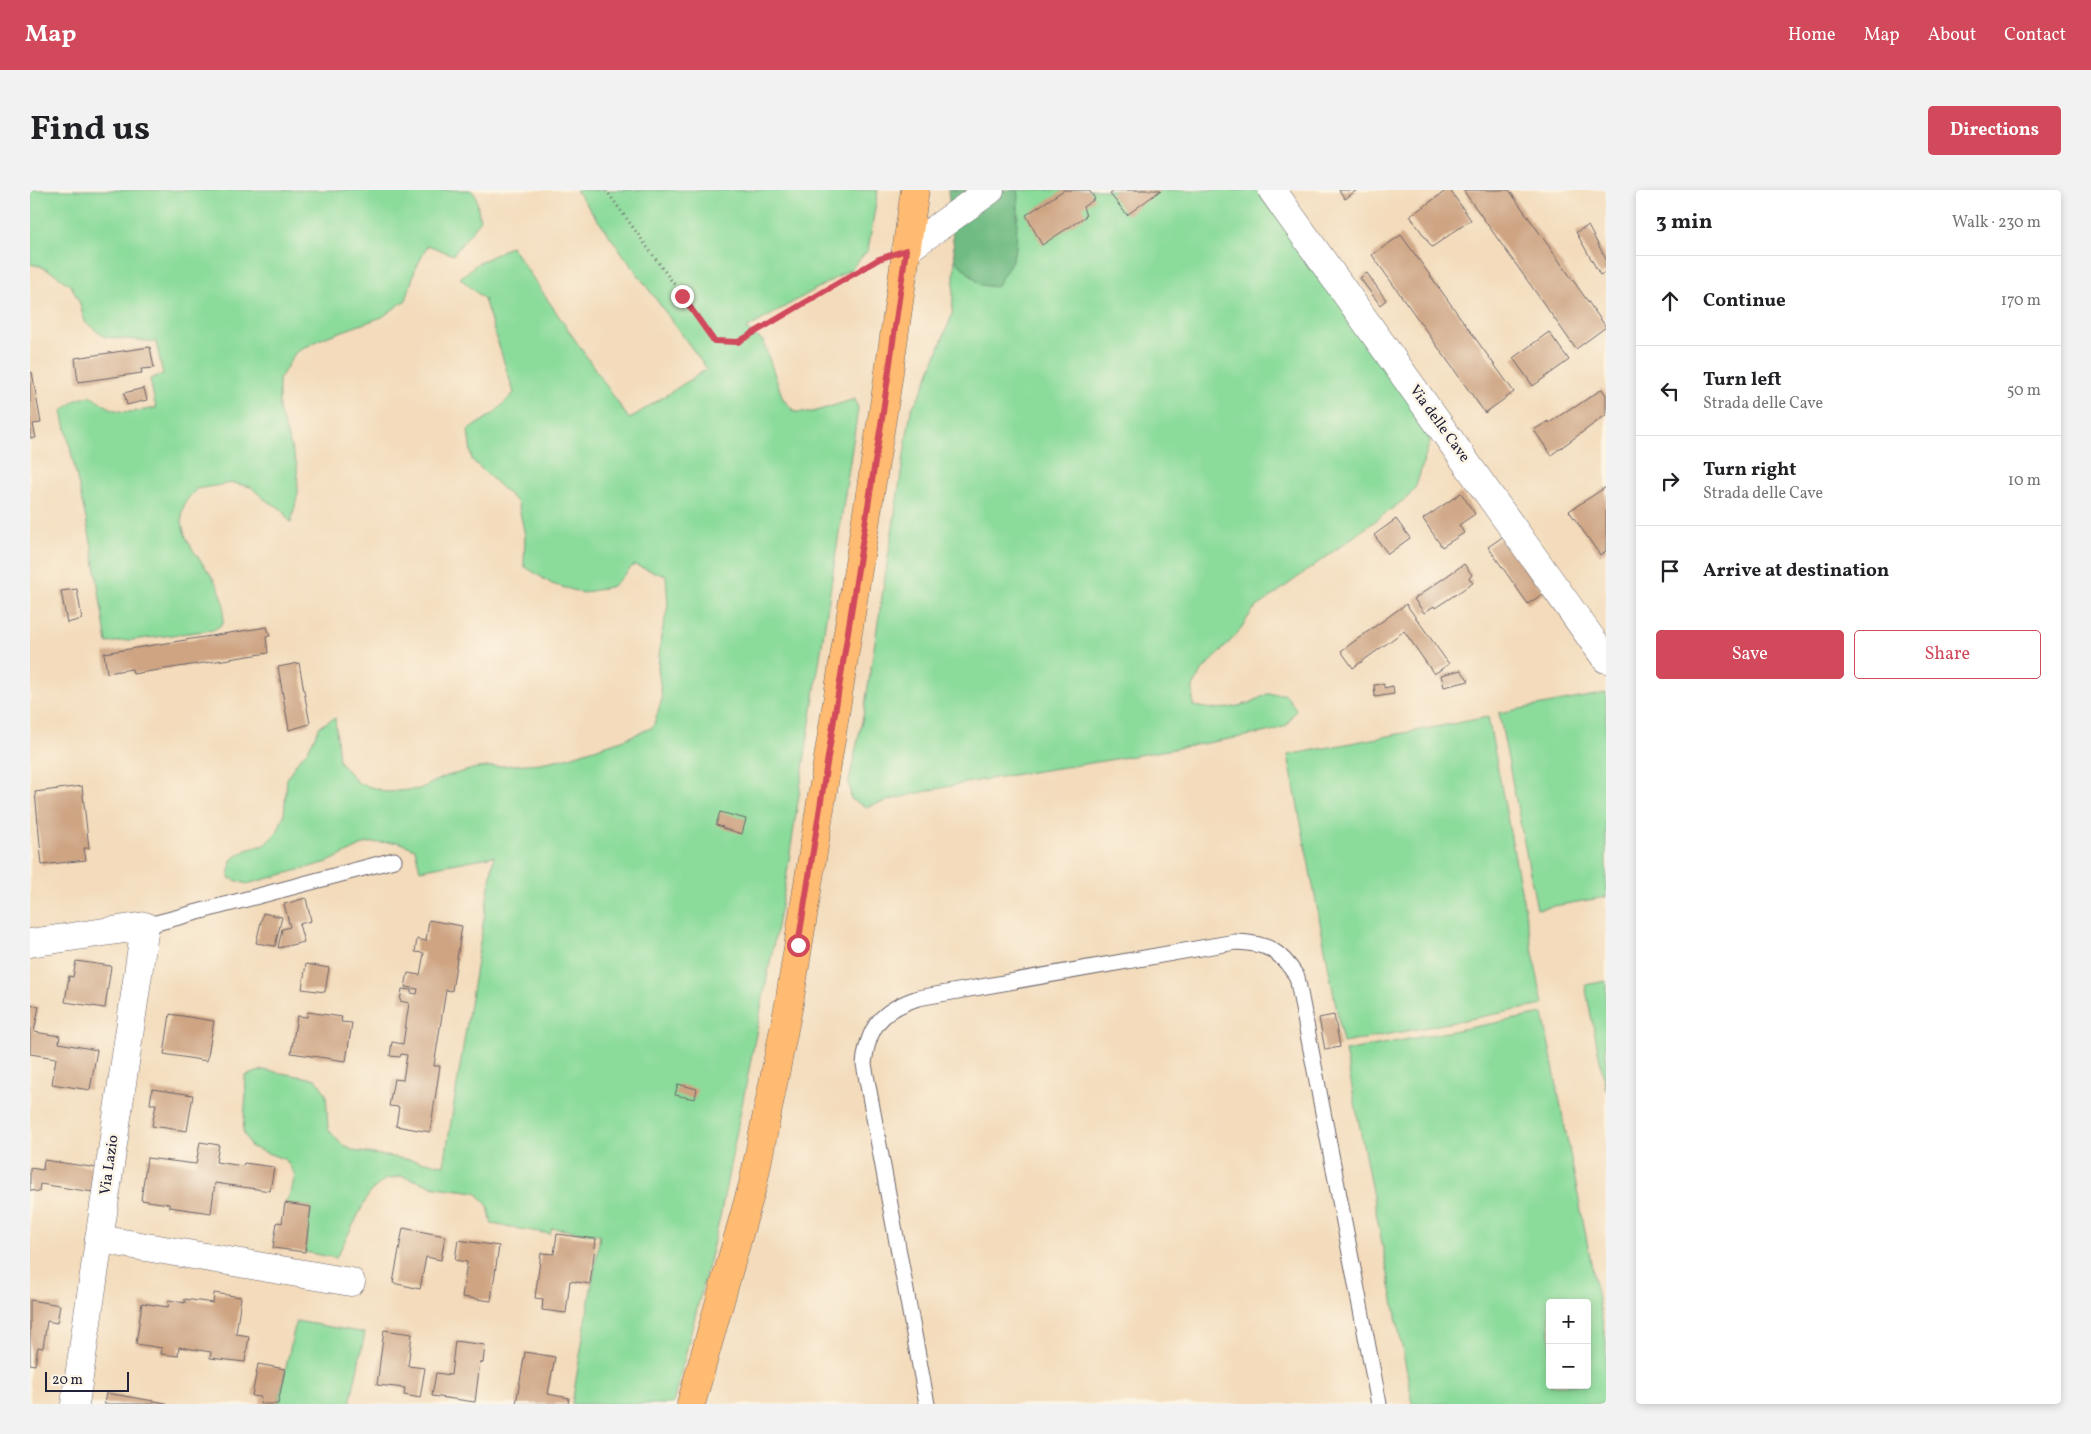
<!DOCTYPE html>
<html lang="en">
<head>
<meta charset="utf-8">
<style>
  :root { --surface:#fff; --page:#f2f2f2; --text:#202124; --muted:#757577; --line:#e0e0e0; --accent:#d1495b }
  body { margin:0; font-family:Vollkorn,serif; background:var(--page); color:var(--text) }
  .controls { position:absolute; right:15px; bottom:15px; display:grid; overflow:hidden; border-radius:5px; box-shadow:0 2px 8px #0003 }
  .controls button { width:45px; height:45px; display:grid; place-items:center; padding:0; border:0; border-bottom:1px solid var(--line); background:var(--surface); color:var(--text); font:25px sans-serif }
  .scale { position:absolute; left:15px; bottom:12px; width:84px; box-sizing:border-box; padding-left:5px; border:2px solid #22223b; border-top:0; font-size:14px; line-height:18px; white-space:nowrap; color:#22223b; -webkit-text-stroke:4px #fcf5e5; paint-order:stroke }
  .stop { position:absolute; width:15px; height:15px; margin:-11px; border:4px solid #d1495b; border-radius:50%; background:#fff }
  .stop.end { background:#d1495b; border-color:#fff; box-shadow:0 1px 5px #0008 }
  .list { margin:0; padding:0; list-style:none }
  h2 { display:flex; justify-content:space-between; align-items:center; height:65px; margin:0; padding:0 20px; font-size:21px }
  h2 small { font-size:16px; font-weight:400; color:var(--muted) }
  .list li { display:grid; grid-template-columns:32px 1fr auto; gap:15px; align-items:center; box-sizing:border-box; height:90px; padding:0 20px; border-top:1px solid var(--line) }
  .list b { display:block; font-size:19px; white-space:nowrap }
  .list p { margin:0; font-size:16px; white-space:nowrap; color:var(--muted) }
  .list em { font-size:16px; font-style:normal; color:var(--muted) }
  .actions { display:flex; gap:10px; padding:15px 20px }
  .actions a { flex:1; padding:11px 0; border:1px solid var(--accent); border-radius:5px; text-align:center; font-size:18px; color:var(--accent) }
  .actions .main { background:var(--accent); color:#fff }
  .icon { flex:none; width:28px; height:28px; fill:none; stroke:currentColor; stroke-width:2; stroke-linecap:round; stroke-linejoin:round }
  .map { position:relative; flex:none; width:1576px; height:1214px; overflow:hidden; border-radius:5px }
  header { display:flex; align-items:center; gap:30px; box-sizing:border-box; height:70px; padding:0 25px; background:var(--accent); color:#fff }
  header strong { font-size:24px }
  nav { display:flex; gap:28px; margin-inline-start:auto; font-size:18px }
  .intro { display:flex; align-items:center; justify-content:space-between; box-sizing:border-box; height:120px; padding:0 30px }
  h1 { margin:0; font-size:35px }
  .button { padding:12px 22px; border-radius:5px; background:var(--accent); color:#fff; font-size:18px; font-weight:700 }
  main { display:flex; gap:30px; padding:0 30px }
  aside { flex:1; background:var(--surface); border-radius:5px; box-shadow:0 2px 8px #0003 }
  .map>svg:first-child { display:block }
  .green { fill:#8bdb9b; stroke:#567e6b; fill-rule:evenodd }
  .forest { fill:#70bb83; stroke:#496e5f }
  .building { fill:#cea483 }
  .lines { fill:none; stroke-linecap:round; stroke-linejoin:round }
  .service-casing { stroke:#6b6368; stroke-width:17 }
  .minor-casing { stroke:#6b6368; stroke-width:29 }
  .primary-casing { stroke:#6b6368; stroke-width:29 }
  .path { stroke:#6b6368; stroke-width:3; stroke-dasharray:1 4; stroke-linecap:butt }
  .service { stroke:#fff; stroke-width:15 }
  .minor { stroke:#fff; stroke-width:28 }
  .primary { stroke:#febb71; stroke-width:28 }
  .route { stroke:#d1495b; stroke-width:6 }
  .labels { text-anchor:middle; dominant-baseline:central; stroke-width:5; stroke-linejoin:round; paint-order:stroke }
  .street-label { font-size:15px; fill:#22223b; stroke:#fcf5e5 }
</style>
</head>
<body>
<header>
<strong>Map</strong>
<nav><a>Home</a><a>Map</a><a>About</a><a>Contact</a></nav>
</header>
<div class="intro"><h1>Find us</h1><a class="button">Directions</a></div>
<main>
<div class="map">
<svg width="1576" height="1214" viewBox="0 0 1576 1214">
  <rect width="100%" height="100%" fill="#fcf5e5"/>
  <filter id="ink" filterUnits="userSpaceOnUse"><feTurbulence type="fractalNoise" baseFrequency=".02" numOctaves="2"/><feDisplacementMap in="SourceGraphic" scale="10" xChannelSelector="R" yChannelSelector="G"/><feConvolveMatrix kernelMatrix="1 2 1 2 8 2 1 2 1" color-interpolation-filters="sRGB"/></filter>
  <filter id="wash" filterUnits="userSpaceOnUse"><feTurbulence type="fractalNoise" baseFrequency=".0096" numOctaves="4" result="noise"/><feDisplacementMap in="SourceGraphic" scale="20" xChannelSelector="R" yChannelSelector="G"/><feGaussianBlur stdDeviation="1.12" result="paint"/><feColorMatrix in="noise" values="0 0 0 0 0 0 0 0 0 0 0 0 0 0 0 0 0 1.4 0 .05"/><feComposite in="paint" operator="in"/></filter>
  <g filter="url(#wash)">
    <rect width="100%" height="100%" fill="#f3dbbb"/>
    <!-- green -->
    <g class="green">
      <path d="M0,0H441L446,6L450,31L423,65L398,55L385,80L376,110L352,127L293,148L265,163L249,190V220L267,275L268,303L261,333L250,318L234,309L221,297L203,293L166,299C163,304 156,309 154,315C142,353 185,377 193,410C195,417 193,426 193,434L183,440L77,453L62,356L32,221L46,210L60,206C90,225 92,224 126,218L120,189L133,184L126,152L75,147L55,132L50,114L42,97L27,85L10,76L0,74Z"/>
      <polygon points="546,0 848,0 838,60 821,79 716,139 733,151 753,209 765,222 783,222 825,209 828,219 755,696 690,1027 643,1214 542,1214 570,1045 522,1038 520,1044 462,1034 458,1016 446,1002 406,997 372,986 354,990 340,1002 306,1068 275,1062 281,1017 255,1013 261,1002 265,985 256,970 221,957 213,941 216,905 215,886 233,880 286,889 296,904 298,939 310,953 324,961 414,975 464,666 390,680 385,659 368,652 337,653 298,672 217,694 199,688 201,670 216,660 234,655 247,642 254,625 257,589 266,573 278,560 290,536 305,528 309,571 328,593 357,602 389,599 417,586 447,578 510,573 537,568 595,549 623,537 632,509 628,478 631,446 638,416 636,386 604,375 583,396 553,403 522,394 494,376 495,345 488,313 442,270 438,240 463,224 484,203 454,109 430,88 447,74 481,56 599,229 677,179"/>
      <path d="M988,0H1227L1397,229L1400,251L1386,296L1378,307L1223,420L1207,444L1172,481L1163,497V516L1182,519L1200,518L1220,513L1237,504H1255L1266,519L1256,536L1238,542C1177,553 1116,564 1055,574C981,585 908,595 836,617L821,609L819,591L834,522L881,220L893,199L922,125L925,70L951,95L988,27Z"/>
      <polygon points="1576,503 1576,707 1507,719 1469,523"/>
      <polygon points="1458,527 1513,815 1313,853 1258,565"/>
      <polygon points="1576,791 1576,900 1555,795"/>
      <path d="M1513,824L1576,1150V1214H1383L1315,861ZM1520,1113H1557V1195H1520Z"/>
      <polygon points="266,1131 335,1143 320,1214 248,1214"/>
    </g>
    <!-- forest -->
    <polygon class="forest" points="918,0 988,0 986,58 981,72 966,97 951,95 925,70"/>
    <g id="blocks">
      <!-- building -->
      <g class="building">
        <polygon points="1034,0 1059,0 1065,9 1053,17 1056,26 1012,55 996,25"/>
        <polygon points="1086,0 1131,0 1097,25 1080,4"/>
        <polygon points="1309,0 1327,0 1315,9"/>
        <polygon points="1417,0 1420,0 1441,30 1402,57 1380,26"/>
        <polygon points="1433,0 1479,0 1576,137 1546,159"/>
        <polygon points="1558,36 1576,69 1576,82 1570,85 1546,42"/>
        <polygon points="1371,45 1484,202 1455,223 1342,65"/>
        <polygon points="1337,83 1356,110 1350,115 1330,88"/>
        <polygon points="1519,142 1539,170 1503,196 1483,168"/>
        <polygon points="120,157 124,178 111,179 112,183 48,192 45,168"/>
        <polygon points="2,182 11,233 3,234 6,248 0,248 0,183"/>
        <polygon points="114,198 117,210 97,215 94,203"/>
        <polygon points="1572,199 1576,205 1576,225 1521,265 1504,240 1518,231 1519,233 1544,216 1545,217"/>
        <polygon points="1576,297 1576,361 1570,365 1539,321"/>
        <polygon points="1431,303 1445,324 1429,335 1434,343 1412,357 1393,329"/>
        <polygon points="1366,329 1380,348 1358,364 1344,345"/>
        <polygon points="1474,346 1514,403 1498,414 1458,357"/>
        <polygon points="1434,374 1442,385 1439,388 1443,393 1405,418 1404,416 1394,423 1384,409"/>
        <polygon points="47,399 52,429 37,433 31,401"/>
        <polygon points="1376,414 1419,474 1404,484 1374,441 1323,478 1311,461"/>
        <polygon points="237,437 240,446 236,447 238,463 103,484 102,479 77,483 74,463"/>
        <polygon points="269,473 280,534 259,540 248,477"/>
        <polygon points="1431,480 1439,491 1414,497 1411,485"/>
        <polygon points="1354,494 1354,498 1363,496 1364,504 1345,507 1344,495"/>
        <polygon points="52,596 59,658 54,658 56,670 12,675 5,602"/>
        <polygon points="690,622 716,629 712,644 692,638 693,637 686,635"/>
        <polygon points="276,708 281,731 269,734 274,752 248,758 252,739 260,737 254,714"/>
        <polygon points="233,723 252,727 245,756 226,753"/>
        <polygon points="399,730 432,736 422,801 416,800 404,876 410,876 400,942 366,936 369,917 359,916 364,889 373,890 377,865 371,864 370,867 360,866 362,852 373,854 379,813 370,811 372,799 381,800 381,803 387,804 388,799 375,797 378,783 390,785 394,763 385,762 387,749 396,751"/>
        <polygon points="46,771 81,776 75,818 35,812 39,786 43,787"/>
        <polygon points="276,774 299,778 295,802 272,799"/>
        <polygon points="0,815 9,817 4,842 30,846 29,853 67,860 60,900 22,894 26,868 0,864"/>
        <polygon points="278,822 312,827 311,832 322,833 316,871 261,863 267,826 277,827"/>
        <polygon points="140,824 184,831 177,871 134,864"/>
        <polygon points="1304,825 1310,857 1295,860 1289,828"/>
        <polygon points="648,894 667,899 665,909 645,905"/>
        <polygon points="122,899 163,905 157,941 122,936 126,914 120,914"/>
        <polygon points="170,952 189,955 186,972 213,976 214,973 244,977 240,1001 185,993 181,1023 139,1017 139,1014 111,1010 117,968 166,974"/>
        <polygon points="14,970 67,978 63,1002 10,994 9,1002 0,1000 0,978 13,980"/>
        <polygon points="255,1013 281,1017 275,1062 243,1058 247,1032 252,1033"/>
        <polygon points="373,1038 415,1046 411,1070 396,1067 390,1099 363,1093"/>
        <polygon points="527,1044 566,1049 560,1094 540,1091 536,1123 512,1120 513,1109 505,1108 511,1063 524,1064"/>
        <polygon points="428,1050 469,1056 461,1111 432,1107 437,1072 425,1070"/>
        <polygon points="184,1103 211,1107 206,1144 219,1146 215,1172 180,1168 181,1162 149,1157 148,1166 131,1164 132,1158 106,1154 112,1113 138,1117 139,1110 155,1113 155,1109 183,1113"/>
        <polygon points="0,1110 30,1115 27,1133 17,1131 13,1158 8,1157 5,1175 0,1174"/>
        <polygon points="354,1140 382,1144 378,1176 395,1178 390,1208 374,1205 375,1198 347,1195"/>
        <polygon points="425,1151 455,1155 453,1173 450,1172 445,1212 402,1206 406,1183 421,1185"/>
        <polygon points="495,1162 525,1167 518,1204 539,1208 538,1214 486,1214"/>
        <polygon points="228,1174 255,1179 248,1214 230,1214 231,1207 222,1206"/>
        <polygon points="76,1203 136,1213 136,1214 74,1214"/>
      </g>
    </g>
  </g>
  <g filter="url(#ink)">
    <use href="#blocks" fill-opacity="0" stroke="#6b6368" stroke-width="1"/>
    <g class="lines">
      <defs>
        <g id="service">
          <polyline points="115,736 364,670"/>
          <path d="M897,1214L834,874C838,836 852,820 888,808L1205,752C1237,753 1250,760 1267,787L1349,1214"/>
        </g>
        <g id="minor">
          <polyline points="1242,0 1576,469"/>
          <polyline points="876,60 960,0"/>
          <polyline points="0,753 115,736 45,1214"/>
          <polyline points="69,1049 321,1092"/>
        </g>
        <polyline id="primary" points="661,1214 723,994 759,814 856,203 885,0"/>
      </defs>
      <!-- service casing -->
      <use href="#service" class="service-casing"/>
      <!-- minor casing -->
      <use href="#minor" class="minor-casing"/>
      <!-- primary casing -->
      <use href="#primary" class="primary-casing"/>
      <!-- path -->
      <polyline class="path" points="576,0 685,151 708,152 846,71"/>
      <!-- service -->
      <use href="#service" class="service"/>
      <!-- minor -->
      <use href="#minor" class="minor"/>
      <!-- primary -->
      <use href="#primary" class="primary"/>
    </g>
  </g>
  <g class="lines" filter="url(#ink)">
    <!-- route -->
    <polyline class="route" points="652,106 684,151 708,152 849,69 876,60 853,222 768,755"/>
  </g>
  <g class="labels">
    <!-- street labels -->
    <g class="street-label">
      <text transform="translate(1409 234) rotate(54)">Via delle Cave</text>
      <text transform="translate(80 975) rotate(-82)">Via Lazio</text>
    </g>
  </g>
</svg>
<div class="controls">
<button>+</button>
<button>−</button>
</div>
<div class="scale">20 m</div>
<div class="stop" style="left:768px;top:755px"></div>
<div class="stop end" style="left:652px;top:106px"></div>
</div>
<aside>
<h2>3 min<small>Walk · 230 m</small></h2>
<ul class="list">
<li><svg class="icon" aria-label="ahead" viewBox="0 0 24 24"><path d="M12 20V5M6 11l6-6 6 6"/></svg><div><b>Continue</b></div><em>170 m</em></li>
<li><svg class="icon" aria-label="left" viewBox="0 0 24 24"><path d="M17 20v-9H6M10 6l-5 5 5 5"/></svg><div><b>Turn left</b><p>Strada delle Cave</p></div><em>50 m</em></li>
<li><svg class="icon" aria-label="right" viewBox="0 0 24 24"><path d="M7 20v-9h11M14 6l5 5-5 5"/></svg><div><b>Turn right</b><p>Strada delle Cave</p></div><em>10 m</em></li>
<li><svg class="icon" aria-label="arrive" viewBox="0 0 24 24"><path d="M6 21V4h12l-3 4 3 4H6"/></svg><div><b>Arrive at destination</b></div></li>
</ul>
<div class="actions"><a class="main">Save</a><a>Share</a></div>
</aside>
</main>
</body>
</html>
